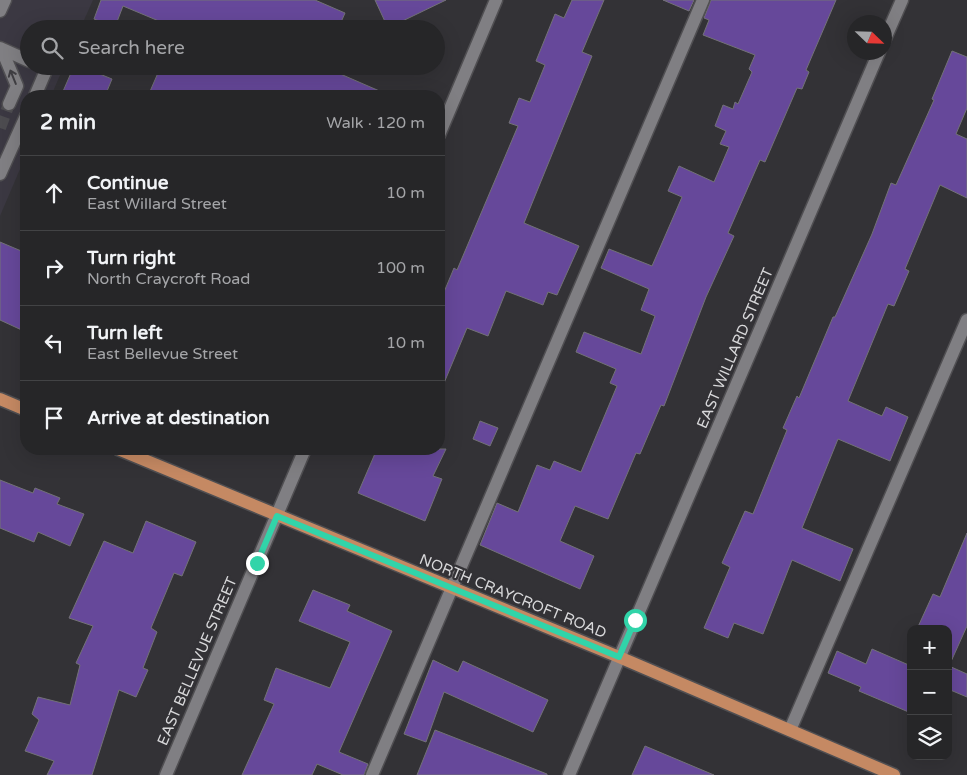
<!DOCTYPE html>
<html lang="en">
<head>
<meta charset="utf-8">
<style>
  :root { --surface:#262628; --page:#2e2e30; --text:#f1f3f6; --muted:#a4a5a8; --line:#424345 }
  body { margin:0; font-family:"Varela Round",sans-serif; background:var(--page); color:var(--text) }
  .controls { position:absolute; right:15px; bottom:15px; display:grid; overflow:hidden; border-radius:10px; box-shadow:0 5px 20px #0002 }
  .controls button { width:45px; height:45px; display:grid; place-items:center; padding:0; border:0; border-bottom:1px solid var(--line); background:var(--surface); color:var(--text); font:25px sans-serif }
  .compass { position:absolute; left:847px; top:15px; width:45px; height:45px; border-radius:50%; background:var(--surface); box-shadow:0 5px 20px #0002; rotate:113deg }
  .stop { position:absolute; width:15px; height:15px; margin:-11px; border:4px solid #31d4a9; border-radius:50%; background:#fff }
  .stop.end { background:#31d4a9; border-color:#fff; box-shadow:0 1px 5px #0008 }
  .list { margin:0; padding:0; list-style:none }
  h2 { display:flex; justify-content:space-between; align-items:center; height:65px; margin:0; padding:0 20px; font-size:21px }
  h2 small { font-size:16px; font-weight:400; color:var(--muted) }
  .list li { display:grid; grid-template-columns:32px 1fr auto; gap:15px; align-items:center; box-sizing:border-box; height:75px; padding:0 20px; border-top:1px solid var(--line) }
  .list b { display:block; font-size:19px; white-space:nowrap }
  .list p { margin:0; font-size:16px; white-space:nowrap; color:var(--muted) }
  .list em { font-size:16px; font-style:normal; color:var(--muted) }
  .icon { flex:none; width:28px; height:28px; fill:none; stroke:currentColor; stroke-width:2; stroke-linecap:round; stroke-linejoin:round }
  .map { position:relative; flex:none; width:967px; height:775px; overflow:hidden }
  .search { position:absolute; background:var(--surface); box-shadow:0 5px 20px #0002; left:20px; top:20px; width:425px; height:55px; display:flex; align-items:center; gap:12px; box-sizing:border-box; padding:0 18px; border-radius:28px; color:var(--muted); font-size:19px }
  .panel { position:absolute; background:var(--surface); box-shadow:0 5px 20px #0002; left:20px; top:90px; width:425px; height:365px; border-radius:20px }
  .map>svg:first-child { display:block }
  .built { fill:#3b3842 }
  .building { fill:#66489a; stroke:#737277 }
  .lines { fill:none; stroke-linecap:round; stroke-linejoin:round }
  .minor-tunnel { stroke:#4c4b4f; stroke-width:12; stroke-dasharray:12 6; stroke-linecap:butt }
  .minor-casing { stroke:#504f52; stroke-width:15 }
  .major-casing { stroke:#504f52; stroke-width:15 }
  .minor { stroke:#807f83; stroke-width:12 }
  .major { stroke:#c58963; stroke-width:12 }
  .oneway { stroke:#3f3e42 }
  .route { stroke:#31d4a9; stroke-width:6 }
  .labels { text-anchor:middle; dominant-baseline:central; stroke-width:4.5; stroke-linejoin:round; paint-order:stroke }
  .street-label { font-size:15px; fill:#d8d8da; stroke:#333236 }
</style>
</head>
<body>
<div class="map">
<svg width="967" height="775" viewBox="0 0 967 775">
  <rect width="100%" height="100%" fill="#333236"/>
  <!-- built -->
  <polygon class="built" points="0,0 93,0 80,29 29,29 29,66 64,66 51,96 26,96 26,155 0,216"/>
  <!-- building -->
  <g class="building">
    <polygon points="101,0 315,0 345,13 338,29 178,29 123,6 115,27 94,19"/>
    <polygon points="375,0 446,0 388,28"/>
    <polygon points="572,0 604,0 582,52 592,56 524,223 579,246 557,295 548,292 543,305 506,291 488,336 467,328 439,395 439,304 454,268 457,270 518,126 509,123 519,98 530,102 545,65 536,61 555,14 564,18"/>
    <polygon points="663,0 694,0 689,11"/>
    <polygon points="711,0 836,0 806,70 809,72 802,89 797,88 765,162 760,160 728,233 734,236 706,297 664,406 661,405 640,454 636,453 608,519 575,506 560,541 594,556 580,589 480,545 497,503 518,512 537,465 550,470 554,461 581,472 617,386 610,383 616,369 576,352 584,332 641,354 655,316 641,310 649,289 601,268 609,249 652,266 682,197 668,191 679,166 714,182 729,147 720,144 726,131 715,126 723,105 733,109 735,102 738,104 752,72 749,69 755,55 703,35 709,20 704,18"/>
    <polygon points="952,51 967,57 967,108 956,134 967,139 967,198 940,185 905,269 909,271 894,306 888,304 848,401 882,416 886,407 908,417 890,461 838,439 802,528 853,549 840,581 792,560 763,634 734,623 728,638 704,628 730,567 722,563 745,511 753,514 787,430 783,428 797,396 799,398 833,317 835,317 872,234 891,183 896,185 934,100 932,99"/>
    <polygon points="74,66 80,66 112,79 105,96 61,96"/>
    <polygon points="161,66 322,66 391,96 148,96"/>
    <polygon points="0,242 26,253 26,332 0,320"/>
    <polygon points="480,421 498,428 490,446 473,439"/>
    <polygon points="377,449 446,449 433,476 442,479 425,521 358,493"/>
    <polygon points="0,480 33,493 35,488 60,498 57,504 84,514 70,546 38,532 34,542 0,528"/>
    <polygon points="146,521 196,542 182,576 174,573 151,628 157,632 143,668 148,670 136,697 119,690 92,775 47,775 54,761 25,751 39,720 32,714 38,697 70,705 80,665 76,663 93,626 69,618 104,541 133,553"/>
    <polygon points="967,533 967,626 949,666 967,674 967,697 948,689 948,629 917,629 933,594 940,597"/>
    <polygon points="313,590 350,605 347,611 392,631 339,752 368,764 364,775 343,775 317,764 312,775 242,775 274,704 264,700 276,668 330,688 350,642 299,621"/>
    <polygon points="872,649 911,666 911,713 859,691 861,687 828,673 837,651 866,664"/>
    <polygon points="433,660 458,672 463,661 548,700 533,732 444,692 426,742 404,734"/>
    <polygon points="435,730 547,774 547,775 417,775"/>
    <polygon points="645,746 714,775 632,775"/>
  </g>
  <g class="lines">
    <!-- minor-tunnel -->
    <polyline class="minor-tunnel" points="0,128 9,104"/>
    <defs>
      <g id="minor">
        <polyline points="0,11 5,0"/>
        <polyline points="884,41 902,0"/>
        <polyline points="0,48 29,61"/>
        <polyline points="2,50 17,86 9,104"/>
        <polyline points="35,96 47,68 43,66"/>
        <polyline points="439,135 496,0"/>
        <polyline points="0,174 26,116"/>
        <polyline points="790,730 967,320"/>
        <polyline points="166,775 305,449"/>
        <polyline points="372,775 703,0"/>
        <polyline points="569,775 879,52"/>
      </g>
      <g id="major">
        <polyline points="0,399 26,410"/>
        <polyline points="118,449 619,657 894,775"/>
      </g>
    </defs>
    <!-- minor casing -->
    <use href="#minor" class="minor-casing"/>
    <!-- major casing -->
    <use href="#major" class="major-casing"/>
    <!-- minor -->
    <use href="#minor" class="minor"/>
    <!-- major -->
    <use href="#major" class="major"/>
  </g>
  <!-- one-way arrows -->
  <defs><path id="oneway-shaft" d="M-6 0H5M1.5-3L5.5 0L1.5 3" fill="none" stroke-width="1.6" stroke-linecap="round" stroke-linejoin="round" transform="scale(1.25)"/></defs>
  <use class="oneway" href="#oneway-shaft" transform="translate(13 77) rotate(-112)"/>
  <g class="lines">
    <!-- route -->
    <polyline class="route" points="257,563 277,516 619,657 635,620"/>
  </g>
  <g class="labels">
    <!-- street labels -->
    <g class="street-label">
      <text transform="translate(735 348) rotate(-67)">EAST WILLARD STREET</text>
      <text transform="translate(513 596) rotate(22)">NORTH CRAYCROFT ROAD</text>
      <text transform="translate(197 661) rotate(-67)">EAST BELLEVUE STREET</text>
    </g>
  </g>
</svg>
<div class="controls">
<button>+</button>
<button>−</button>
<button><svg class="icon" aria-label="layers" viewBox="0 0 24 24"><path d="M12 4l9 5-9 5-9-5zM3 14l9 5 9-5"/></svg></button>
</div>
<svg class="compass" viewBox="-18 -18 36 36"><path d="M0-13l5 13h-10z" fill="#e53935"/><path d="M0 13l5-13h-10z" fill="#a4a5a8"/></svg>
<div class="stop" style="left:635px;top:620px"></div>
<div class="stop end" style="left:257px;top:563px"></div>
<div class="search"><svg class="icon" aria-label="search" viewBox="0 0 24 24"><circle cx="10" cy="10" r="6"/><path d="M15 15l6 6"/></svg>Search here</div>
<section class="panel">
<h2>2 min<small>Walk · 120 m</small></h2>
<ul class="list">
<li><svg class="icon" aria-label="ahead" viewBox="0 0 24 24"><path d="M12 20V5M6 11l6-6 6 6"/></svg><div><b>Continue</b><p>East Willard Street</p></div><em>10 m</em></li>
<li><svg class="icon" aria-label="right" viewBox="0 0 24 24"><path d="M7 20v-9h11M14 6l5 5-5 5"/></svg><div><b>Turn right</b><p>North Craycroft Road</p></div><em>100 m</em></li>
<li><svg class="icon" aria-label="left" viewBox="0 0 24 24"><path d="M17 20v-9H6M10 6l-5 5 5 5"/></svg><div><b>Turn left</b><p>East Bellevue Street</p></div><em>10 m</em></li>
<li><svg class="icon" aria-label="arrive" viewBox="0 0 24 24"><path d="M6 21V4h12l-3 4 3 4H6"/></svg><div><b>Arrive at destination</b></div></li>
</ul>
</section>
</div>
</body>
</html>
